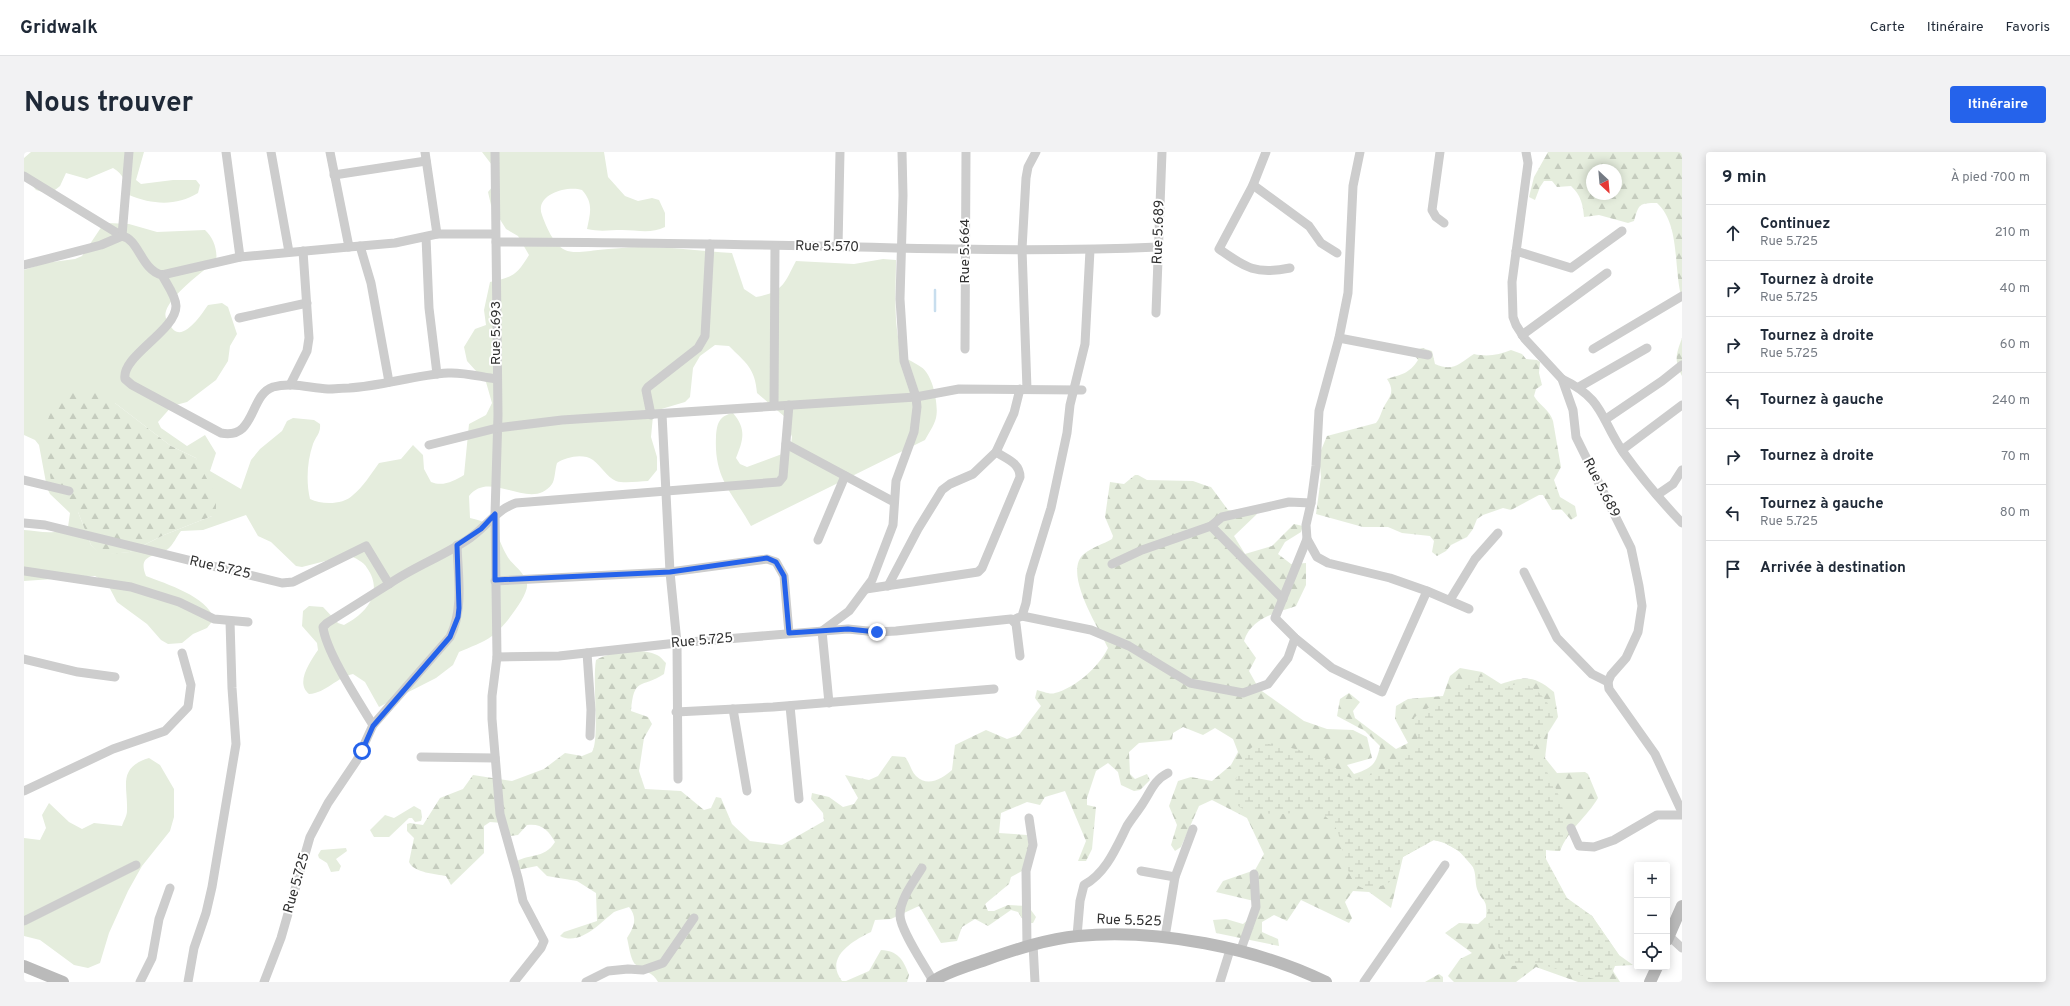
<!DOCTYPE html>
<html lang="fr">
<head>
<meta charset="utf-8">
<style>
  :root { --surface:#fff; --page:#f2f2f3; --text:#1f2937; --muted:#747a83; --line:#e0e1e3; --accent:#2563eb }
  body { margin:0; font-family:Overpass,sans-serif; background:var(--page); color:var(--text) }
  .controls { position:absolute; right:12px; bottom:12px; display:grid; overflow:hidden; border-radius:4px; box-shadow:0 2px 10px #0003 }
  .controls button { width:36px; height:36px; display:grid; place-items:center; padding:0; border:0; border-bottom:1px solid var(--line); background:var(--surface); color:var(--text); font:20px sans-serif }
  .compass { position:absolute; left:1562px; top:12px; width:36px; height:36px; border-radius:50%; background:var(--surface); box-shadow:0 2px 10px #0003; rotate:154deg }
  .stop { position:absolute; width:12px; height:12px; margin:-9px; border:3px solid #2563eb; border-radius:50%; background:#fff }
  .stop.end { background:#2563eb; border-color:#fff; box-shadow:0 1px 4px #0008 }
  .list { margin:0; padding:0; list-style:none }
  h2 { display:flex; justify-content:space-between; align-items:center; height:52px; margin:0; padding:0 16px; font-size:17px }
  h2 small { font-size:13px; font-weight:400; color:var(--muted) }
  .list li { display:grid; grid-template-columns:26px 1fr auto; gap:12px; align-items:center; box-sizing:border-box; height:56px; padding:0 16px; border-top:1px solid var(--line) }
  .list b { display:block; font-size:15px; white-space:nowrap }
  .list p { margin:0; font-size:13px; white-space:nowrap; color:var(--muted) }
  .list em { font-size:13px; font-style:normal; color:var(--muted) }
  .icon { flex:none; width:22px; height:22px; fill:none; stroke:currentColor; stroke-width:2; stroke-linecap:round; stroke-linejoin:round }
  .map { position:relative; flex:none; width:1658px; height:830px; overflow:hidden; border-radius:4px }
  header { display:flex; align-items:center; gap:24px; box-sizing:border-box; height:56px; padding:0 20px; background:var(--surface); border-bottom:1px solid var(--line) }
  header strong { font-size:19px }
  nav { display:flex; gap:22px; margin-inline-start:auto; font-size:14px }
  .intro { display:flex; align-items:center; justify-content:space-between; box-sizing:border-box; height:96px; padding:0 24px }
  h1 { margin:0; font-size:28px }
  .button { padding:10px 18px; border-radius:4px; background:var(--accent); color:#fff; font-size:14px; font-weight:700 }
  main { display:flex; gap:24px; padding:0 24px }
  aside { flex:1; background:var(--surface); border-radius:4px; box-shadow:0 2px 10px #0003 }
  .map>svg:first-child { display:block }
  .grass { fill:#e5eddd; fill-rule:evenodd }
  .forest { fill:url(#forest-firs); fill-rule:evenodd }
  .wetland { fill:url(#wetland-marsh) }
  .lines { fill:none; stroke-linecap:round; stroke-linejoin:round }
  .stream { stroke:#c8deee; stroke-width:2.5 }
  .street { stroke:#cdcdcd; stroke-width:9 }
  .secondary { stroke:#bababa; stroke-width:12 }
  .route { stroke:#2563eb; stroke-width:5 }
  .labels { text-anchor:middle; dominant-baseline:central; stroke-width:4; stroke-linejoin:round; paint-order:stroke }
  .street-label { font-size:14px; fill:#303030; stroke:#fff }
</style>
</head>
<body>
<header>
<strong>Gridwalk</strong>
<nav><a>Carte</a><a>Itinéraire</a><a>Favoris</a></nav>
</header>
<div class="intro"><h1>Nous trouver</h1><a class="button">Itinéraire</a></div>
<main>
<div class="map">
<svg width="1658" height="830" viewBox="0 0 1658 830">
  <defs>
    <pattern id="forest-firs" width="22" height="20" patternUnits="userSpaceOnUse"><rect width="22" height="20" fill="#e5eddd"/><path d="M5 1l3.5 6h-7zM16 11l3.5 6h-7z" fill="#c5ccbe"/></pattern>
    <pattern id="wetland-marsh" width="20" height="14" patternUnits="userSpaceOnUse"><rect width="20" height="14" fill="#e5eddd"/><path d="M1 5h8M5 5V1M11 12h8M15 12V8" fill="none" stroke="#c5ccbe"/></pattern>
  </defs>
  <rect width="100%" height="100%" fill="#fff"/>
  <!-- grass -->
  <g class="grass">
    <path d="M7,0H120L112,28L117,32L149,28H172L176,33L174,41C153,54 129,53 105,43C102,32 100,22 89,16L63,27L42,21L36,34L26,42L12,38L3,27L0,26V6Z"/>
    <path d="M458,0H580L584,25L601,44L614,49L628,46L635,48L641,61V75C627,82 613,78 598,78C586,78 576,80 563,77C566,62 570,51 558,38C544,33 510,42 518,63C522,74 529,92 541,98C549,102 565,99 574,98C588,97 602,95 616,95C647,95 677,99 708,101L720,137L732,145C759,140 760,132 772,109L830,112L859,107L872,108C872,137 869,170 877,198C880,208 889,209 897,215C909,222 915,254 912,266C910,274 904,282 901,288L727,374C708,340 690,327 692,285C693,271 695,264 709,261C723,277 719,289 712,306L716,312L723,315L758,302L767,292L768,285L761,265L733,241C731,216 722,211 705,194L691,193L676,204L669,216L666,245L661,250L634,258L629,264L627,285L633,305V318L624,329C615,329 601,332 592,329C583,325 577,314 569,308C559,301 542,305 533,311C531,317 531,328 528,332C507,361 466,316 445,344L446,366C475,373 470,379 482,402C487,413 500,418 503,432C505,444 478,477 468,484C459,491 446,495 435,500L429,513L412,526L355,555L341,530L329,522C313,525 302,541 285,542C271,531 286,510 294,498L293,491L278,474L279,459L285,454L299,455L314,471L320,473C343,461 360,440 343,416C340,410 331,406 325,403L278,415L272,414L247,390L234,384L222,363L179,378L157,379C153,384 149,393 144,397C131,405 113,402 122,424C142,432 183,444 190,467L183,476L169,482L158,491L144,492L137,488L123,472L93,450L83,431L71,424L0,429V378C14,379 33,384 44,375L46,361L26,342L23,336L15,293L11,288L0,283V118L21,111L51,107L58,104L78,74L84,71L105,72L133,80L181,78C189,85 194,98 192,109C179,119 147,143 142,159C140,165 143,168 146,173C157,194 177,163 184,153L198,151L204,155L213,182L206,194L204,209L192,228L163,250L148,254L134,270L137,276L163,294L181,283L192,301L186,319L217,337L227,308L236,297L258,279L263,269L269,266L290,268L296,272C297,281 292,284 289,292C283,309 282,330 286,347C298,353 319,353 329,343C339,335 347,322 355,311L377,307L389,293L399,303L400,317L407,330C419,335 430,329 440,323L445,272L462,263L468,251L462,230L443,209L440,195L451,177L462,173L460,158L466,130C489,125 492,124 505,103L494,84L482,77L467,53L464,40L474,28V21ZM91,251L147,294L172,306L188,364L140,383L106,400L77,402L67,393L54,360Z"/>
    <path d="M125,606L136,613L150,637V665L146,679L118,714L104,739L85,781L76,811L64,816L50,813L16,788L0,784V686L16,688L22,676L18,663L25,651L45,670L58,677L70,671L98,674C99,670 103,664 103,659C104,634 93,616 125,606Z"/>
    <polygon points="390,654 397,658 398,665 397,669 391,670 388,666 385,666 365,685 350,685 346,678 361,663 370,666"/>
    <polygon points="322,696 323,699 312,707 317,714 315,719 307,720 303,711 295,706 294,703 297,698"/>
  </g>
  <!-- forest -->
  <g class="forest">
    <path d="M1524,0H1658V147C1649,118 1657,73 1633,51C1615,51 1615,52 1610,69L1604,71L1575,63L1560,65C1559,53 1557,43 1547,34L1533,35L1528,29H1520L1516,35L1511,48L1505,45L1510,25ZM1568,18H1592V42H1568Z"/>
    <path d="M1658,186V224C1650,207 1652,203 1658,186Z"/>
    <path d="M1398,196L1408,199L1411,212C1429,220 1435,212 1450,202C1463,205 1475,203 1487,198L1498,202L1502,207L1513,208L1516,210L1515,221L1518,233L1512,237L1510,244C1515,253 1526,258 1529,269L1537,315L1530,328L1536,345L1551,354L1553,364L1547,368L1538,358H1528L1519,343H1515L1487,358L1479,356L1459,363L1453,367L1449,377L1443,385L1427,393L1422,399L1413,404L1408,400L1410,389L1406,384L1378,381L1364,375H1339L1292,362L1297,325L1295,303L1303,284L1352,271C1355,267 1356,264 1358,259C1363,246 1373,242 1363,227C1378,222 1385,222 1394,208L1390,202L1392,198Z"/>
    <polygon points="66,237 91,251 147,294 172,306 192,344 192,358 188,364 140,383 106,400 77,403 67,393 54,360 32,341 27,329 21,292 21,277 26,261 40,245 52,238"/>
    <path d="M1111,323H1114L1123,328L1169,329L1183,334L1187,335L1204,358L1233,362L1210,384L1221,402L1248,394L1270,372L1279,374L1277,380L1261,390L1254,402L1267,412L1282,411V433L1272,454C1252,461 1227,466 1220,489L1232,506L1225,519L1235,537L1280,569L1303,577L1329,578L1343,585L1348,606L1323,613L1330,622C1348,616 1352,613 1356,594L1341,579L1313,564L1316,547L1325,541L1336,550L1329,559L1331,566L1372,597L1384,591L1371,567L1372,554L1384,547L1419,544L1426,524L1436,516L1458,520L1477,532C1501,524 1510,523 1530,540L1534,565L1524,581L1521,606L1533,621L1561,620L1564,622L1574,646C1563,665 1544,678 1536,699L1522,698L1521,707L1543,747L1568,764L1595,803L1609,813L1591,814L1589,819L1596,830H1554L1512,815L1492,830H1430L1424,824L1436,807L1448,801L1421,781L1435,771L1454,772L1462,765C1464,745 1458,751 1453,737C1451,730 1452,721 1449,715C1441,701 1425,691 1410,688L1379,705L1367,756L1345,740L1329,739L1321,750L1328,766L1325,771L1277,748L1263,769L1250,763L1238,770V780L1254,787L1255,794L1192,781L1189,768L1202,767L1219,772L1232,761L1230,749L1192,740L1199,729L1231,718L1240,702L1223,666L1188,648L1175,654L1157,695L1151,699L1147,693L1153,673L1145,654L1154,629L1167,625L1188,629L1207,613L1214,600L1209,587L1191,576L1179,583L1159,575L1149,581L1148,588L1115,591L1105,600L1106,622L1111,627L1123,622L1126,628L1116,638L1110,639L1097,633L1094,620L1084,611L1072,619L1063,646V653L1072,655L1068,697L1062,709H1054L1062,689L1041,639L1021,645L1016,653L1003,650L977,661L975,681L1003,683L1006,696L1000,718L987,725L985,732L961,752L964,759H970L984,753L1004,754L1012,765L1009,771H1001L994,760L987,758L964,774L951,767L938,775L933,789L917,791L895,754L867,767L851,768L847,780C828,789 800,806 818,829H822L845,819L857,798C874,799 879,807 885,823L883,830H634C629,820 620,820 612,813C606,808 605,793 603,786C610,775 614,766 605,755C600,757 594,758 590,760C575,772 556,794 536,784L540,780L573,769L572,741L553,729L523,724L513,714L493,718L490,711C503,701 520,708 531,690C525,679 518,671 503,673L494,683L486,684L479,671L466,670L460,674V701L427,733L422,724C412,722 390,721 385,710L390,686L383,679V672L386,671L399,673L416,646L439,637L449,623L488,629L520,617L541,601L558,604L568,600C576,587 568,530 572,508C587,499 616,495 633,503C636,504 639,508 642,511L640,522C617,537 610,524 607,559L624,565L628,572L620,586L615,619L621,637L657,639L680,658L687,656L692,645L697,646L708,672L726,689L758,693L800,669L799,661L787,647L788,641L805,645L819,655L830,652L834,646L821,623L845,628L854,624L868,604L881,605C886,611 887,619 892,624C904,636 919,626 928,618L931,593L962,578L983,587L995,583L1017,554L1011,546L1013,538C1018,539 1026,543 1031,541C1051,536 1075,515 1084,496C1075,476 1038,420 1060,402C1068,395 1080,392 1088,387L1089,384L1081,365L1086,330L1100,332Z"/>
    <polygon points="1415,822 1419,825 1419,830 1401,830"/>
  </g>
  <!-- wetland -->
  <path class="wetland" d="M1461,524L1479,536C1485,535 1492,531 1498,532C1512,533 1527,552 1530,565L1507,601L1510,600C1531,630 1550,663 1536,699L1522,698V707L1543,746L1568,764L1595,803L1581,830L1515,812L1488,814L1485,812L1466,782L1463,765V752L1450,716L1435,699L1419,690L1409,688L1379,705L1368,728C1364,732 1359,733 1354,735C1318,748 1323,691 1310,673C1304,665 1294,659 1285,655C1280,657 1274,661 1268,661C1256,663 1222,662 1213,653C1205,645 1215,612 1220,603C1224,598 1229,594 1235,591C1252,592 1278,598 1295,603C1305,606 1312,619 1322,624C1340,633 1383,607 1394,592L1390,566C1398,557 1410,554 1420,548C1437,539 1440,528 1461,524Z"/>
  <g class="lines">
    <!-- stream -->
    <polyline class="stream" points="911,159 911,138"/>
    <!-- street -->
    <g class="street">
      <polyline points="202,0 216,105"/>
      <polyline points="247,0 265,100"/>
      <polyline points="306,0 325,95 371,91 413,82 471,82"/>
      <polyline points="401,0 413,82"/>
      <polyline points="471,0 474,263 471,362 473,505 535,504 653,491 824,477 853,480 872,479 987,467 992,472 996,504"/>
      <path d="M1242,0L1229,33L1195,97C1222,116 1232,123 1266,116"/>
      <polyline points="1336,0 1329,34 1324,141 1315,186 1295,259 1292,314 1287,351 1282,373 1283,387 1293,405 1304,411 1366,426 1403,439 1445,457"/>
      <polyline points="1416,0 1408,58 1412,65 1420,71"/>
      <polyline points="1502,0 1504,11 1488,130 1489,165 1492,173 1501,187 1538,227 1549,258 1552,285 1607,396 1615,434 1618,454 1614,480 1602,506 1587,523 1584,530 1585,537 1631,602 1658,660"/>
      <polyline points="310,23 402,9"/>
      <polyline points="0,24 98,84 105,0"/>
      <polyline points="1229,33 1285,74 1297,91 1313,101"/>
      <polyline points="402,85 405,156 413,222"/>
      <path d="M472,90C579,90 687,92 795,94C908,97 1021,100 1134,95"/>
      <polyline points="336,94 347,131 365,230"/>
      <polyline points="814,95 816,0"/>
      <polyline points="1492,99 1547,116 1598,79"/>
      <path d="M0,113L77,93L98,84C115,87 117,118 138,123L216,105L325,95"/>
      <path d="M138,123C142,131 152,144 152,154C152,179 97,204 101,227L108,233L197,281C232,288 225,243 249,235C268,230 285,236 304,237C311,237 318,236 325,236C358,234 391,223 424,221C440,220 457,225 473,227"/>
      <polyline points="1132,161 1138,0"/>
      <polyline points="215,166 283,151"/>
      <polyline points="1498,183 1583,121"/>
      <polyline points="1315,186 1404,203"/>
      <polyline points="941,197 942,0"/>
      <polyline points="1569,197 1658,144"/>
      <path d="M1538,227C1580,247 1576,266 1599,300C1617,325 1637,349 1658,371"/>
      <polyline points="266,233 283,199 285,186 279,99"/>
      <polyline points="1555,235 1623,196"/>
      <polyline points="1003,237 998,97 1002,26 1004,15 1012,0"/>
      <polyline points="750,254 751,94"/>
      <polyline points="638,262 646,420 653,491 654,627"/>
      <polyline points="627,263 622,238 624,235 674,196 681,184 686,92"/>
      <polyline points="1582,267 1638,229 1658,213"/>
      <polyline points="762,292 870,350"/>
      <polyline points="405,293 473,276 538,268 892,245 935,237 1058,238"/>
      <polyline points="1598,298 1658,253"/>
      <polyline points="0,328 45,339"/>
      <polyline points="1633,343 1649,332 1658,318"/>
      <path d="M0,371L21,373L258,431L269,430L342,394L365,432L303,471L299,475C302,500 335,550 349,573L333,608L304,651L286,685L257,786L240,830"/>
      <polyline points="1187,374 1259,447"/>
      <polyline points="1283,387 1251,466 1271,486 1308,516 1358,540 1403,439"/>
      <polyline points="794,388 821,324"/>
      <polyline points="1088,412 1118,398 1187,374 1198,365 1265,350 1287,351"/>
      <polyline points="0,419 107,435 155,450 190,467 224,470"/>
      <polyline points="1500,420 1533,486 1568,522 1584,530"/>
      <polyline points="471,429 646,420 743,407 752,410 760,424 765,481"/>
      <path d="M365,432C391,414 420,404 446,386C463,374 472,358 492,351L755,330L759,325L765,253"/>
      <polyline points="864,434 894,377 918,338 926,332 949,322 972,300 990,261 996,237"/>
      <path d="M842,437L954,420L958,416L996,325C996,311 983,307 972,300"/>
      <polyline points="1426,448 1451,407 1474,381"/>
      <polyline points="998,464 1067,478 1105,494 1166,531 1219,541 1244,532 1264,506 1271,486"/>
      <polyline points="989,468 998,464 1002,451 1006,424 1027,356 1043,281 1046,253 1061,192 1066,98"/>
      <polyline points="563,501 567,558 566,584"/>
      <polyline points="473,505 468,544 468,567 476,662 494,726 499,749 520,789 517,796 490,830"/>
      <polyline points="0,507 54,520 91,525"/>
      <polyline points="805,551 798,479 825,459 848,428 869,373 872,329 890,280 893,255 892,245 880,209 876,147 879,43 878,0"/>
      <polyline points="766,554 775,647"/>
      <polyline points="709,557 723,639"/>
      <polyline points="652,560 749,555 970,537"/>
      <path d="M349,573L426,485C440,457 434,424 433,393"/>
      <polyline points="397,605 471,606"/>
      <polyline points="0,639 89,597 141,579 164,555 167,533 158,501"/>
      <polyline points="1547,676 1555,694 1570,695 1590,688 1633,663 1658,663"/>
      <path d="M898,716C890,729 876,747 876,763C876,778 901,814 909,829"/>
      <polyline points="1117,719 1151,725"/>
      <polyline points="0,769 112,713"/>
      <path d="M1053,784L1056,749L1060,733C1082,721 1092,696 1103,674C1108,666 1114,659 1119,651C1127,639 1130,628 1144,621"/>
      <polyline points="1645,784 1658,796"/>
      <polyline points="1141,785 1151,725 1169,677"/>
      <polyline points="1009,792 1011,830"/>
      <polyline points="1003,794 1002,719 1009,693 1005,666"/>
      <polyline points="1216,800 1232,755 1230,722"/>
      <polyline points="116,830 128,806 135,767 146,736"/>
      <polyline points="164,830 170,796 182,761 188,735 212,592 208,536 206,469"/>
      <polyline points="562,830 584,819 604,817 619,818 639,811 670,766"/>
      <polyline points="1196,830 1206,798"/>
      <polyline points="1340,830 1421,713"/>
    </g>
    <!-- secondary -->
    <g class="secondary">
      <polyline points="1643,788 1658,754"/>
      <polyline points="0,814 39,830"/>
      <path d="M908,830C921,820 947,813 964,807C993,797 1023,787 1054,784C1131,776 1233,796 1302,830"/>
      <polyline points="1626,830 1633,815"/>
    </g>
  </g>
  <g class="lines">
    <!-- route -->
    <polyline class="route" points="338,599 349,574 426,485 434,465 435,456 433,393 457,377 471,362 471,428 646,420 743,406 752,410 760,424 765,481 824,477 853,480"/>
  </g>
  <g class="labels">
    <!-- street labels -->
    <g class="street-label">
      <text transform="translate(1135 80) rotate(-88)">Rue 5.689</text>
      <text transform="translate(803 95) rotate(1)">Rue 5.570</text>
      <text transform="translate(941 99) rotate(-90)">Rue 5.664</text>
      <text transform="translate(472 181) rotate(-90)">Rue 5.693</text>
      <text transform="translate(1577 336) rotate(63)">Rue 5.689</text>
      <text transform="translate(196 416) rotate(13)">Rue 5.725</text>
      <text transform="translate(678 489) rotate(-5)">Rue 5.725</text>
      <text transform="translate(273 731) rotate(-74)">Rue 5.725</text>
      <text transform="translate(1105 769) rotate(2)">Rue 5.525</text>
    </g>
  </g>
</svg>
<div class="controls">
<button>+</button>
<button>−</button>
<button><svg class="icon" aria-label="locate" viewBox="0 0 24 24"><circle cx="12" cy="12" r="6"/><path d="M12 2v4M12 18v4M2 12h4M18 12h4"/></svg></button>
</div>
<svg class="compass" viewBox="-18 -18 36 36"><path d="M0-13l5 13h-10z" fill="#e53935"/><path d="M0 13l5-13h-10z" fill="#747a83"/></svg>
<div class="stop" style="left:338px;top:599px"></div>
<div class="stop end" style="left:853px;top:480px"></div>
</div>
<aside>
<h2>9 min<small>À pied · 700 m</small></h2>
<ul class="list">
<li><svg class="icon" aria-label="ahead" viewBox="0 0 24 24"><path d="M12 20V5M6 11l6-6 6 6"/></svg><div><b>Continuez</b><p>Rue 5.725</p></div><em>210 m</em></li>
<li><svg class="icon" aria-label="right" viewBox="0 0 24 24"><path d="M7 20v-9h11M14 6l5 5-5 5"/></svg><div><b>Tournez à droite</b><p>Rue 5.725</p></div><em>40 m</em></li>
<li><svg class="icon" aria-label="right" viewBox="0 0 24 24"><path d="M7 20v-9h11M14 6l5 5-5 5"/></svg><div><b>Tournez à droite</b><p>Rue 5.725</p></div><em>60 m</em></li>
<li><svg class="icon" aria-label="left" viewBox="0 0 24 24"><path d="M17 20v-9H6M10 6l-5 5 5 5"/></svg><div><b>Tournez à gauche</b></div><em>240 m</em></li>
<li><svg class="icon" aria-label="right" viewBox="0 0 24 24"><path d="M7 20v-9h11M14 6l5 5-5 5"/></svg><div><b>Tournez à droite</b></div><em>70 m</em></li>
<li><svg class="icon" aria-label="left" viewBox="0 0 24 24"><path d="M17 20v-9H6M10 6l-5 5 5 5"/></svg><div><b>Tournez à gauche</b><p>Rue 5.725</p></div><em>80 m</em></li>
<li><svg class="icon" aria-label="arrive" viewBox="0 0 24 24"><path d="M6 21V4h12l-3 4 3 4H6"/></svg><div><b>Arrivée à destination</b></div></li>
</ul>
</aside>
</main>
</body>
</html>
